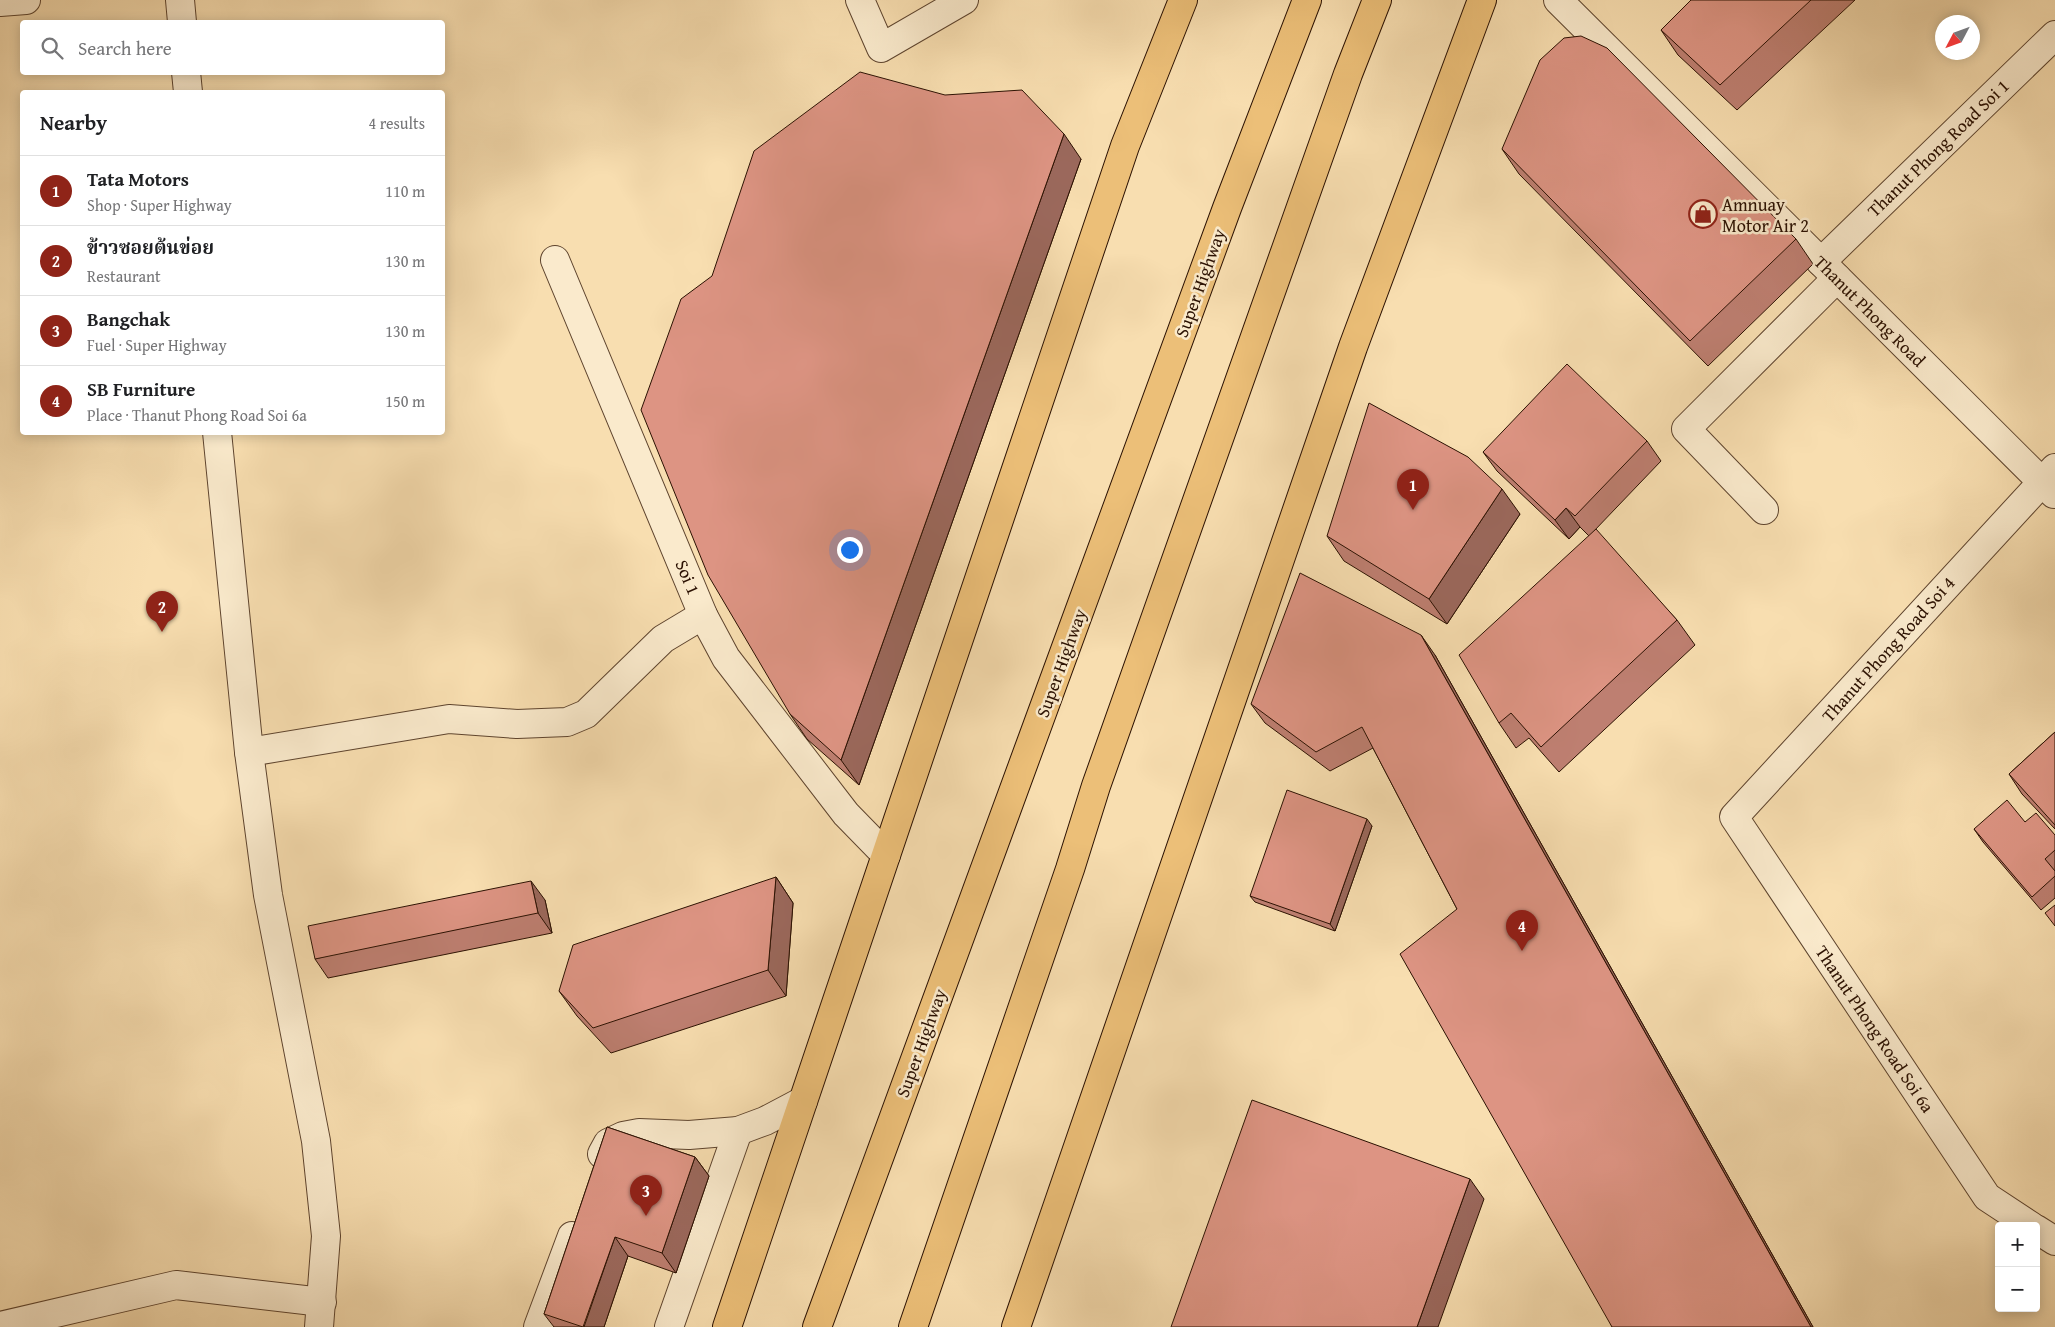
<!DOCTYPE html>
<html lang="en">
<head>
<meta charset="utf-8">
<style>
  :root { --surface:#fff; --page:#f2f2f2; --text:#202124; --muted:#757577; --line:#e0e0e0; --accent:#8f2418 }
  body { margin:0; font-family:"Gentium Book Plus","Noto Serif Thai",serif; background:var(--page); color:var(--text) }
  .controls { position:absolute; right:15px; bottom:15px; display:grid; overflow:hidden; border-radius:5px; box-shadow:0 2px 12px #0003 }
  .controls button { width:45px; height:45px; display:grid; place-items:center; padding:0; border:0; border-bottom:1px solid var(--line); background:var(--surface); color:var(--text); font:25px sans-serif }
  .compass { position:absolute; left:1935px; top:15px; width:45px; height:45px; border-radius:50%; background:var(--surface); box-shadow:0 2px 12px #0003; rotate:229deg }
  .you { position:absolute; left:849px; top:549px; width:18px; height:18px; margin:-12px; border:4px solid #fff; border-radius:50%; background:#1a73e8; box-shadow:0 0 0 8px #1a73e833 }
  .badge { display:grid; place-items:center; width:32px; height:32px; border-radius:50%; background:var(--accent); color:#fff; font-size:16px; font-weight:700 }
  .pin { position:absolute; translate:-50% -41px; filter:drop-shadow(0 1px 2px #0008) }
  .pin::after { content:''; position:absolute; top:26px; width:18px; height:15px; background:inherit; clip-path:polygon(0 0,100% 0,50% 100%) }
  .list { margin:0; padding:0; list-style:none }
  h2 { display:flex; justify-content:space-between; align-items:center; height:65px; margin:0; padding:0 20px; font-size:21px }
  h2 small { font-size:16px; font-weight:400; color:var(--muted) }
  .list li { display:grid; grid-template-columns:32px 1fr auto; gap:15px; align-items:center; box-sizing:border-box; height:70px; padding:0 20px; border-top:1px solid var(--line) }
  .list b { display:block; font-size:19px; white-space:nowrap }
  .list p { margin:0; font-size:16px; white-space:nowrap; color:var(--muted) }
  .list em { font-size:16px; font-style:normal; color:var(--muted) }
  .icon { flex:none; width:28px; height:28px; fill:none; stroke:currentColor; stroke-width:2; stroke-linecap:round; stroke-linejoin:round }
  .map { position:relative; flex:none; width:2055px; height:1327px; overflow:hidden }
  .search { position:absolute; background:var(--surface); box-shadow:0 2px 12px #0003; left:20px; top:20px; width:425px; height:55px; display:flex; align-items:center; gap:12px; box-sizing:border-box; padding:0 18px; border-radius:5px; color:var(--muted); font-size:19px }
  .panel { position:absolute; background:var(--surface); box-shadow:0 2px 12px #0003; left:20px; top:90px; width:425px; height:345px; border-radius:5px }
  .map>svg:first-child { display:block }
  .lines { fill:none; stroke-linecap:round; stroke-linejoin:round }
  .minor-casing { stroke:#5e442e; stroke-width:30 }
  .major-casing { stroke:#2b1102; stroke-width:30 }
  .highway-casing { stroke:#2b1102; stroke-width:30 }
  .minor { stroke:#faeacc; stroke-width:28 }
  .major { stroke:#ecbf78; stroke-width:28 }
  .highway { stroke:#ecbf78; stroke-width:28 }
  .wall { fill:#be7f71; stroke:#2b1102 }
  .shaded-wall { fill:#9b685c; stroke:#2b1102 }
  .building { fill:#dd9483; stroke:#2b1102 }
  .labels { text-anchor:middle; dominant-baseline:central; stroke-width:5; stroke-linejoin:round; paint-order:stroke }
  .street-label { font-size:18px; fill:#2b1102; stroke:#faeacc }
  .poi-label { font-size:18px; fill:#2b1102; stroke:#faeacc; text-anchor:start }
</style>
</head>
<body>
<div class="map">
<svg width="2055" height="1327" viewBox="0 0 2055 1327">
  <rect width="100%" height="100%" fill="#f8deb0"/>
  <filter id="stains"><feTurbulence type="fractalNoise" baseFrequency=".004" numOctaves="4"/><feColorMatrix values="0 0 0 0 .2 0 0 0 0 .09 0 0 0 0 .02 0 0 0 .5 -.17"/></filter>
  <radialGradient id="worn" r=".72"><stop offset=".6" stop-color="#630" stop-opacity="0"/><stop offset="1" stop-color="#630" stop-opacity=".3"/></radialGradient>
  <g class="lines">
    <defs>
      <g id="minor">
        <polyline points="180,0 182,22"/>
        <polyline points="860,0 881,48 964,0"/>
        <polyline points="1558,0 2054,494"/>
        <polyline points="0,2 26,0"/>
        <polyline points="186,72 188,92"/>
        <polyline points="555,260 703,615 726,658 846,814 886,855"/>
        <polyline points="1821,262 2055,35"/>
        <polyline points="217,432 249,752 268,895 316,1141 326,1236 319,1327"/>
        <polyline points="1764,510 1686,429 1837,278"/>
        <polyline points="249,752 449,719 517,724 567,722 586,714 663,639 703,615"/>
        <polyline points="602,1154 608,1143 623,1136 639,1133 689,1135 738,1131 765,1121 803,1101"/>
        <polyline points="2031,1226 1987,1197 1734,817 2055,468"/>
        <polyline points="2036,1229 2055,1241"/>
        <polyline points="0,1326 176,1285 322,1302"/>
        <polyline points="538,1327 572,1236"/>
        <polyline points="669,1327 738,1131"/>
      </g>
      <g id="major">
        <polyline points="727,1327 1125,146 1183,0"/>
        <polyline points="1016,1327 1353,347 1482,0"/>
      </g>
      <g id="highway">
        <polyline points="817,1327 1227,208 1307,0"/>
        <polyline points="913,1327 1070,869 1096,786 1348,74 1377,0"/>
      </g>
    </defs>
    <!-- minor casing -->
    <use href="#minor" class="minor-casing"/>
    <!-- major casing -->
    <use href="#major" class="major-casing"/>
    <!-- highway casing -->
    <use href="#highway" class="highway-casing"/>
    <!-- minor -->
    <use href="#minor" class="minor"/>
    <!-- major -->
    <use href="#major" class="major"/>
    <!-- highway -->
    <use href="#highway" class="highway"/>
  </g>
  <!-- wall -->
  <g class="wall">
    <polygon points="1691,0 1855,0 1737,110 1678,55 1661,30"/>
    <polygon points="1502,149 1796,239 1813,264 1708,366 1519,174"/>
    <polygon points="1081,159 859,785 807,739 790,714"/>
    <polygon points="1647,441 1661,461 1594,531 1677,620 1695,645 1559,772 1529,738 1516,748 1499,723 1589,536 1580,527 1569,539 1497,471 1483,452"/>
    <polygon points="1520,514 1447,624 1344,561 1327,536"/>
    <polygon points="1435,655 1813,1327 1612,1327 1457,909 1373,748 1330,771 1265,723 1251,704"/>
    <polygon points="2055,732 2055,829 2022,794 2009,774"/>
    <polygon points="2025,822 2055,835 2055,898 2041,910 1983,842 1974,829"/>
    <polygon points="1372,826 1335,931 1255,902 1250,896"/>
    <polygon points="776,877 793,903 786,996 611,1053 577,1016 559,991"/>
    <polygon points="545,900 552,933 328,978 315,959"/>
    <polygon points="607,1127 695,1157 709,1176 676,1273 628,1256 604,1327 554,1327 544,1314"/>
  </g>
  <!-- shaded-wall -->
  <g class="shaded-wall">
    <polygon points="1064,134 1081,159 859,785 841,760"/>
    <polygon points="1502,489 1520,514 1447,624 1429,599"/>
    <polygon points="1566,508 1580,527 1569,539 1555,520"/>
    <polygon points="1421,635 1435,655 1813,1327 1811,1327"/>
    <polygon points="1367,819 1372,826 1335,931 1330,924"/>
    <polygon points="776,877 793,903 786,996 768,970"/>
    <polygon points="531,881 545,900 552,933 538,913"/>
    <polygon points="695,1157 709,1176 676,1273 662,1253"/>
    <polygon points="1470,1179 1484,1199 1438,1327 1417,1327"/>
    <polygon points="615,1237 628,1256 604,1327 584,1327"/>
  </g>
  <!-- building -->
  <g class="building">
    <polygon points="1691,0 1811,0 1720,85 1661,30"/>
    <polygon points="1581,36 1607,48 1796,239 1690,341 1502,149 1540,60 1564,38"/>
    <polygon points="860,72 945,95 1022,90 1064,134 841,760 790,714 708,575 641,410 681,299 712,276 754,151"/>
    <polygon points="1567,364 1647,441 1575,516 1566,508 1555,520 1483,452"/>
    <polygon points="1369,403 1468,457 1502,489 1429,599 1327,536"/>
    <polygon points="1596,529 1677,620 1541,747 1511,713 1499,723 1459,655"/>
    <polygon points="1300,573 1421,635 1811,1327 1612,1327 1400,954 1457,909 1362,727 1316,752 1251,704"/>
    <polygon points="2055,732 2055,825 2009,774"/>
    <polygon points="1287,790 1367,819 1330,924 1250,896"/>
    <polygon points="2007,800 2025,822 2036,813 2055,835 2055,850 2045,859 2055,871 2055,876 2032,897 1974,829"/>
    <polygon points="776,877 768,970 593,1028 559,991 573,945"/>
    <polygon points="531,881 538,913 315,959 308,926"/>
    <polygon points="2055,905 2055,926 2045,913"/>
    <polygon points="1252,1100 1470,1179 1417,1327 1171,1327"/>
    <polygon points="607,1127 695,1157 662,1253 615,1237 583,1327 544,1314"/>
  </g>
  <!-- icons -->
  <defs>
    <symbol id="shop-ring" viewBox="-11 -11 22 22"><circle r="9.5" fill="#faeacc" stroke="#8f2418" stroke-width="1.5"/><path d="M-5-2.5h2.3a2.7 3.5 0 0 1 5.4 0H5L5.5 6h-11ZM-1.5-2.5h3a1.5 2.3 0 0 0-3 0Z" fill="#8f2418"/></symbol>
  </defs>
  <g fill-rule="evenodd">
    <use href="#shop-ring" x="1687" y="198" width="32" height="32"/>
  </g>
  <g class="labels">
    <!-- street labels -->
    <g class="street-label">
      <text transform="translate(1938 148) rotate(-44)">Thanut Phong Road Soi 1</text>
      <text transform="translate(1200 283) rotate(-70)">Super Highway</text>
      <text transform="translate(1870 311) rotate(45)">Thanut Phong Road</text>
      <text transform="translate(688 577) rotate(67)">Soi 1</text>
      <text transform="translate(1888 649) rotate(-48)">Thanut Phong Road Soi 4</text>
      <text transform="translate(1061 663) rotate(-70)">Super Highway</text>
      <text transform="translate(1875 1029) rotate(56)">Thanut Phong Road Soi 6a</text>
      <text transform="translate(921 1043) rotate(-70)">Super Highway</text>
    </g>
    <!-- poi labels -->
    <g class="poi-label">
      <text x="1722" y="204">Amnuay<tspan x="1722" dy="21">Motor Air 2</tspan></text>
    </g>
  </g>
  <rect width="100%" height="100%" filter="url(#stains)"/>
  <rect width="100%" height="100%" fill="url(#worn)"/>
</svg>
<div class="controls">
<button>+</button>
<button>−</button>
</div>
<svg class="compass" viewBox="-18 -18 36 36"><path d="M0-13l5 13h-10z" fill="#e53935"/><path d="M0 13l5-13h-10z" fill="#757577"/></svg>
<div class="you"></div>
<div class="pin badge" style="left:1413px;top:510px">1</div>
<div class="pin badge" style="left:162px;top:632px">2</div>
<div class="pin badge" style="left:646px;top:1216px">3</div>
<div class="pin badge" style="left:1522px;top:951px">4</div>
<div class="search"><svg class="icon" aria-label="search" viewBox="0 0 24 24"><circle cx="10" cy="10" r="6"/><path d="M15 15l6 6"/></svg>Search here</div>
<section class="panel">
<h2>Nearby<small>4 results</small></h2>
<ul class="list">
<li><span class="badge">1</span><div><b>Tata Motors</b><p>Shop · Super Highway</p></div><em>110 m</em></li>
<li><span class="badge">2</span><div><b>ข้าวซอยต้นข่อย</b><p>Restaurant</p></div><em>130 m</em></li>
<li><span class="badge">3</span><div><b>Bangchak</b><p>Fuel · Super Highway</p></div><em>130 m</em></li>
<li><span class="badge">4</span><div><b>SB Furniture</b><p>Place · Thanut Phong Road Soi 6a</p></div><em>150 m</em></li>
</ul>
</section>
</div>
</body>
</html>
